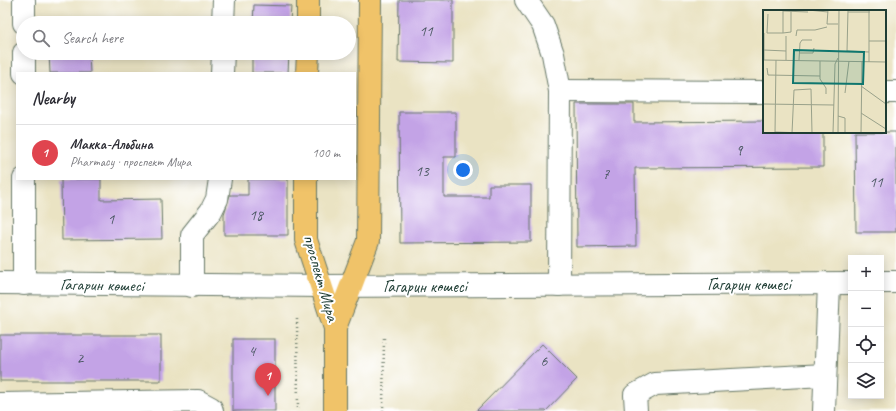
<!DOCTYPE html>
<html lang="en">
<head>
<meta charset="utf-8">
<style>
  :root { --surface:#fff; --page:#f7f7f7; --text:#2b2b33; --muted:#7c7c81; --line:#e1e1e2; --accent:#1f6fb2 }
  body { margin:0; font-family:Caveat,sans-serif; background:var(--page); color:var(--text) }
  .controls { position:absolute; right:12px; bottom:12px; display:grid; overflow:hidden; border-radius:0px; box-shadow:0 2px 10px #0003 }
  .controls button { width:36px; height:36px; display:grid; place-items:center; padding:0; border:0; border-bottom:1px solid var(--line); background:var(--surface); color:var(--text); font:20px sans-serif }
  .you { position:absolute; left:463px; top:170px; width:14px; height:14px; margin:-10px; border:3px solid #fff; border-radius:50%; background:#1a73e8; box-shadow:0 0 0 6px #1a73e833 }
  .badge { display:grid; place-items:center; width:26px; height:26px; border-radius:50%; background:var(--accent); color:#fff; font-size:13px; font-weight:700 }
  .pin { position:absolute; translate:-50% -33px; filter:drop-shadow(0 1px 2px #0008) }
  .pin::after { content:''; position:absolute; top:21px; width:14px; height:12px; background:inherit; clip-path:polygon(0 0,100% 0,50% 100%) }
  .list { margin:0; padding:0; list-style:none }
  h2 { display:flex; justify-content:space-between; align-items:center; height:52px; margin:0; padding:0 16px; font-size:17px }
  h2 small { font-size:13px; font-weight:400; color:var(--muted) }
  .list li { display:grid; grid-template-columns:26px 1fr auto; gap:12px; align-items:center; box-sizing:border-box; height:56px; padding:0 16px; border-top:1px solid var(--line) }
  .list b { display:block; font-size:15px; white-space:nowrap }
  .list p { margin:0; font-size:13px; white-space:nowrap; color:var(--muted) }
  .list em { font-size:13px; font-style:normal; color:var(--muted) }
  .icon { flex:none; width:22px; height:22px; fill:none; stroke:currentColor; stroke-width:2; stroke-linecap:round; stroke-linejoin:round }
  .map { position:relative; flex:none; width:896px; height:411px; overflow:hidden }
  .search { position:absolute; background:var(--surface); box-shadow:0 2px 10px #0003; left:16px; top:16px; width:340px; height:44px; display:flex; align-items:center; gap:10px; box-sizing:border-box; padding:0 14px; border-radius:22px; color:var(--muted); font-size:15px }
  .panel { position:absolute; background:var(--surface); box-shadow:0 2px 10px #0003; left:16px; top:72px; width:340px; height:108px; border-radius:0px }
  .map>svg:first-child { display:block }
  .building { fill:#c3a3e6 }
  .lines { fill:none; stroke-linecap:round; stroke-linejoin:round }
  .minor-casing { stroke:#676; stroke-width:24 }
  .major-casing { stroke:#676; stroke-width:24 }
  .path { stroke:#676; stroke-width:2.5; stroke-dasharray:1 3; stroke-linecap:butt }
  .minor { stroke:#fff; stroke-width:22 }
  .major { stroke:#f0c369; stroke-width:22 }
  .labels { text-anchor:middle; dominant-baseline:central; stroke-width:4; stroke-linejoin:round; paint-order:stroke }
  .number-label { font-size:15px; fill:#485660 }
  .street-label { font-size:17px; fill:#1f3d34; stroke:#fff }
  .inset-road { fill:none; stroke:#99a18a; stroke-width:1 }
  .view { fill:#0f766e; fill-opacity:0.15; stroke:#0f766e; stroke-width:2 }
  .inset-edge { fill:none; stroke:#1f3d34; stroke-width:2 }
</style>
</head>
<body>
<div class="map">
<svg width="896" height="411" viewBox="0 0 896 411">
  <rect width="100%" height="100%" fill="#fff"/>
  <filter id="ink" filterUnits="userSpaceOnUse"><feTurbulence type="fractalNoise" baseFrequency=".025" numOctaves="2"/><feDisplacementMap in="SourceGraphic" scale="8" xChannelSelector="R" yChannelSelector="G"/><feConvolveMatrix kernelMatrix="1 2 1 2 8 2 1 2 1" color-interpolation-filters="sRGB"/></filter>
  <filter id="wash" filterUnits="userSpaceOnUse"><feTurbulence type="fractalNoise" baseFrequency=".012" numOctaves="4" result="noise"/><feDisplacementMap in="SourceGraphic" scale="16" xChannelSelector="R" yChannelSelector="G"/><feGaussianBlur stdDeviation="0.9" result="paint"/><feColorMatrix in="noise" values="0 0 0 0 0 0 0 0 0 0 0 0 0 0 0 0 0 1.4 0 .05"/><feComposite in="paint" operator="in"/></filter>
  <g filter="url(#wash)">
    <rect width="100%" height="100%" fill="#eae3c3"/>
    <g id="blocks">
      <!-- building -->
      <g class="building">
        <polygon points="399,0 453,0 453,63 398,62"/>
        <polygon points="254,5 291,6 290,23 253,23"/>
        <polygon points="49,53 89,53 90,73 50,73"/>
        <polygon points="252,53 289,53 288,73 252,73"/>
        <polygon points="576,104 634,104 634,122 764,121 764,132 823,132 823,167 635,168 636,246 577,247"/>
        <polygon points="399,112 456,112 456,157 444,157 444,197 489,197 489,185 531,185 531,242 400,243"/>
        <polygon points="855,132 896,132 896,232 856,232"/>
        <polygon points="61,179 101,179 101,200 161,199 162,239 62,240"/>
        <polygon points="248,179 288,179 288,235 224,235 224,214 230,195 248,195"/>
        <rect x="0" y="335" width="161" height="46"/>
        <rect x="233" y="339" width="42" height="72"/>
        <polygon points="542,344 577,379 546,411 476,411"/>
      </g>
    </g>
  </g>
  <g filter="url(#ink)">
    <use href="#blocks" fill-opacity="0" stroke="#676" stroke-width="1"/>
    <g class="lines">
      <defs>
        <g id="minor">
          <polyline points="526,0 543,25 553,54 560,91 559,285"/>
          <polyline points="24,23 24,0"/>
          <polyline points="223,23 224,0"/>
          <polyline points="24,73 24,53"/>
          <polyline points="222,73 223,53"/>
          <polyline points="560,91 764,92"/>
          <polyline points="885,92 896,92"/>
          <polyline points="881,282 896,282"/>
          <polyline points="0,283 321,286 851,283"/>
          <polyline points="24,284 24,179"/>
          <polyline points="192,286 192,235 211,211 217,199 220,179"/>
          <polyline points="0,404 198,401 211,408 212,411"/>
          <polyline points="636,411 635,395 655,384 825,375"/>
          <polyline points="824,411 829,284"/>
        </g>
        <g id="major">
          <polyline points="308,23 308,0"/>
          <polyline points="307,73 308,53"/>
          <polyline points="306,179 306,240 335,328 335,411"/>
          <polyline points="335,328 368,241 370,0"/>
        </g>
      </defs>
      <!-- minor casing -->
      <use href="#minor" class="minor-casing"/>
      <!-- major casing -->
      <use href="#major" class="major-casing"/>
      <!-- path -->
      <g class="path">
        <polyline points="297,319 298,411"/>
        <polyline points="383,411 384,336"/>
      </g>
      <!-- minor -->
      <use href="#minor" class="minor"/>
      <!-- major -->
      <use href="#major" class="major"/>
    </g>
  </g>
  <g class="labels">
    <!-- number labels -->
    <g class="number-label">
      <text x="426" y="31">11</text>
      <text x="739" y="150">9</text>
      <text x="422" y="171">13</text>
      <text x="606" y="174">7</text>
      <text x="876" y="182">11</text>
      <text x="256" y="215">18</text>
      <text x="111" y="219">1</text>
      <text x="252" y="351">4</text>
      <text x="80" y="358">2</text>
      <text x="544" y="361">6</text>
    </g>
    <!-- street labels -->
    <g class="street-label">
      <text transform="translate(321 278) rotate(74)">проспект Мира</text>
      <text x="749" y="284">Гагарин көшесі</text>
      <text transform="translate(102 285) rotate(1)">Гагарин көшесі</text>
      <text x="425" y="286">Гагарин көшесі</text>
    </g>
  </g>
  <!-- overview -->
  <g transform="translate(763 10)">
    <rect width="123" height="123" fill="#eae3c3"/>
    <path class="inset-road" d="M45,0L65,2M65,0L64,14H75M85,0L84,41L106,42M20,1L45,2M85,2H107M5,4L4,23H20V1M1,23V50M20,23L28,22V1M23,26V50M33,26L34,20H52L64,17M106,31H123M1,40L23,41M36,43H50L51,38M0,50L123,52M36,50L37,33L39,30H49M57,51V69L63,78V84M106,52V0M4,58L5,65L57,66M98,76L123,94M82,83L86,51M0,94L71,95M98,103L123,119M75,106L82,108V123M12,122L42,123M12,123L13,50M29,123L31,80L48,79L49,123M70,123L72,54L75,48M75,123L76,0M98,123L99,51"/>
    <path class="view" d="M31,40L101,42L100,74L30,73Z"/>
    <rect width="123" height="123" class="inset-edge"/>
  </g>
</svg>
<div class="controls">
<button>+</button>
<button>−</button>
<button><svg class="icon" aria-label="locate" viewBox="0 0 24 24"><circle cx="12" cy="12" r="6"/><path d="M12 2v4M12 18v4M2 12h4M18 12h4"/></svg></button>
<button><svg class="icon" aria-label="layers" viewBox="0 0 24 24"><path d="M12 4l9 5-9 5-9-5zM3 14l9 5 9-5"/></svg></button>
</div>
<div class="you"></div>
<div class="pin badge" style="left:268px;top:396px;background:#e0444e">1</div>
<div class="search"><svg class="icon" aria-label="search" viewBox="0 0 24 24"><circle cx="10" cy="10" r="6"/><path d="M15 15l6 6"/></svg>Search here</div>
<section class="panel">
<h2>Nearby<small></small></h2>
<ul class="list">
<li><span class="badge" style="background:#e0444e">1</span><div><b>Макка-Альбина</b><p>Pharmacy · проспект Мира</p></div><em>100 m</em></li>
</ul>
</section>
</div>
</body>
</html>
